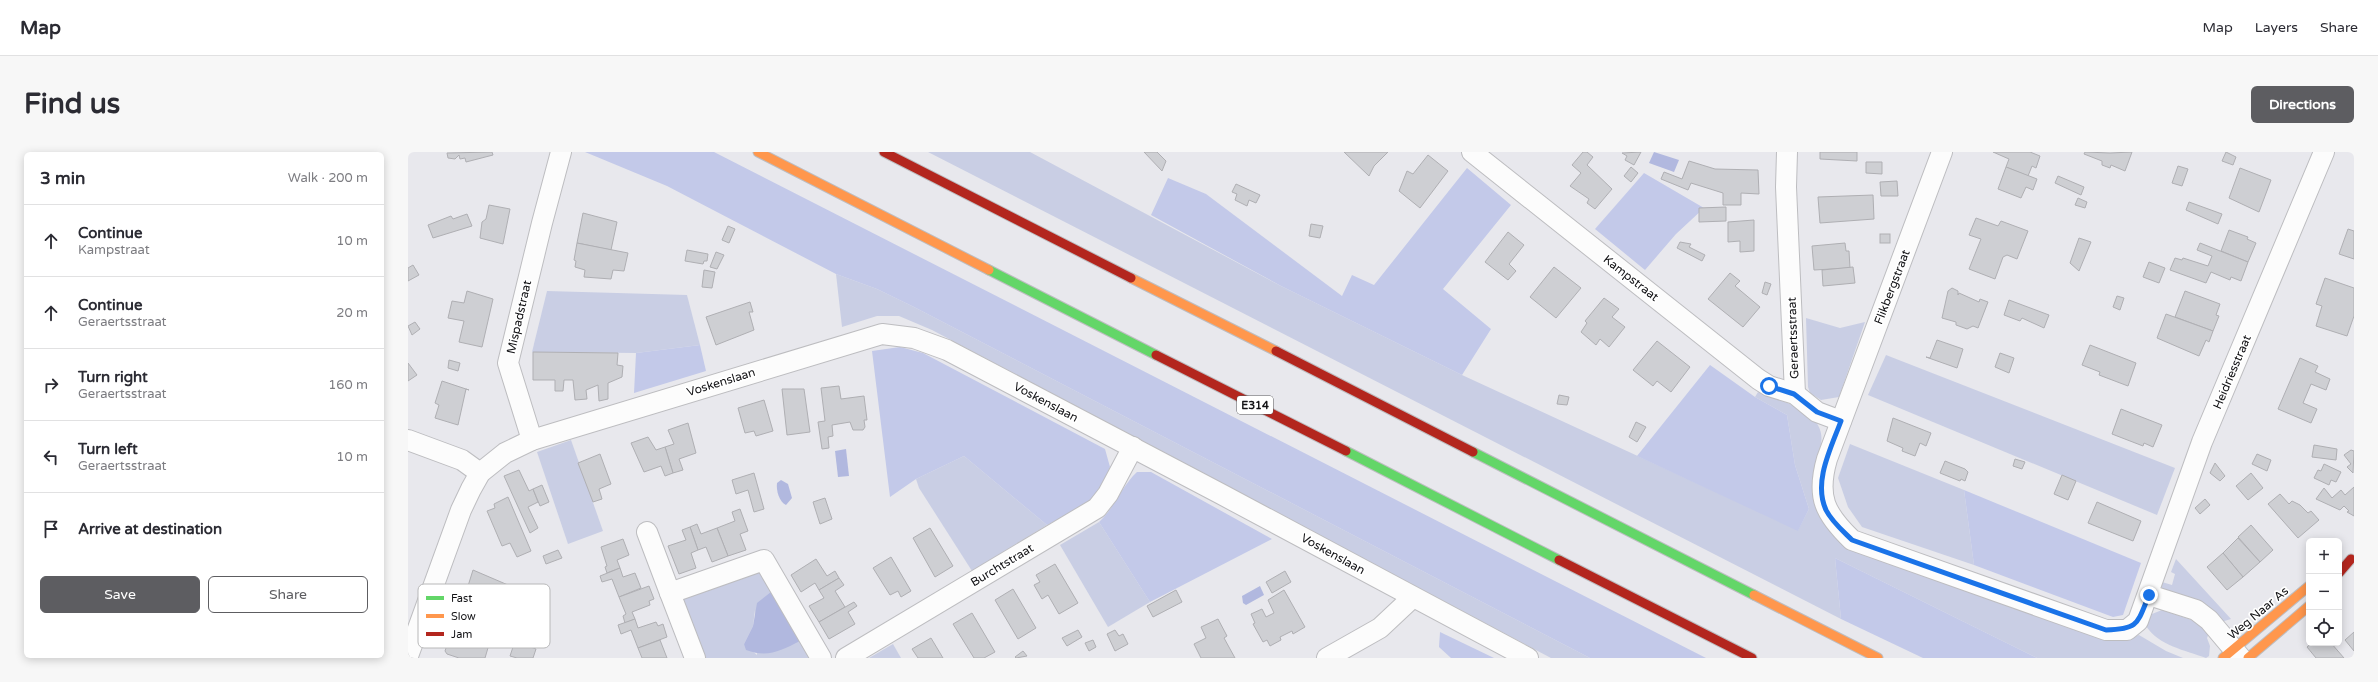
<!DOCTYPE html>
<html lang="en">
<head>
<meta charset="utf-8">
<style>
  :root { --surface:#fff; --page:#f7f7f7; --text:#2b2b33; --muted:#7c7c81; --line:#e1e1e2; --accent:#5d5d61 }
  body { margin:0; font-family:"Varela Round",sans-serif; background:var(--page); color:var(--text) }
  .controls { position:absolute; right:12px; bottom:12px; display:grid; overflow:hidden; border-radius:6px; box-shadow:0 2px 10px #0003 }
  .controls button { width:36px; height:36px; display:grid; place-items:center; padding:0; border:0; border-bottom:1px solid var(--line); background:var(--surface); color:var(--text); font:20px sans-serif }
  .stop { position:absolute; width:12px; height:12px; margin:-9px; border:3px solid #1a73e8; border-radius:50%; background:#fff }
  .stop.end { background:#1a73e8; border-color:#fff; box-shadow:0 1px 4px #0008 }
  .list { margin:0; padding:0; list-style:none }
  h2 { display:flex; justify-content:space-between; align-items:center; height:52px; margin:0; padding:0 16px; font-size:17px }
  h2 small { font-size:13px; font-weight:400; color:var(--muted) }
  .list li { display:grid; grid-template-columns:26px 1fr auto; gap:12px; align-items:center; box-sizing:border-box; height:72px; padding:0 16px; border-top:1px solid var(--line) }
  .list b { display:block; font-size:15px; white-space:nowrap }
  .list p { margin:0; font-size:13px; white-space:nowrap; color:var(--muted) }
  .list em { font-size:13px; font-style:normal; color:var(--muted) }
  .actions { display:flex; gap:8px; padding:12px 16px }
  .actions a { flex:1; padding:9px 0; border:1px solid var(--accent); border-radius:6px; text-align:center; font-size:14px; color:var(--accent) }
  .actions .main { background:var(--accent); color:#fff }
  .icon { flex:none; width:22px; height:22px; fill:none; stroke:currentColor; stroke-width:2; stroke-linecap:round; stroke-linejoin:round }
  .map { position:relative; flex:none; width:1946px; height:506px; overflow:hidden; border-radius:6px }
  header { display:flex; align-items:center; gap:24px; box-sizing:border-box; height:56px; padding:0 20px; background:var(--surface); border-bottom:1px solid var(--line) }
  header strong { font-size:19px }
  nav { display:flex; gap:22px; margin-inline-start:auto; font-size:14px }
  .intro { display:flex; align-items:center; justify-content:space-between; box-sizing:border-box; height:96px; padding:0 24px }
  h1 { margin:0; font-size:28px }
  .button { padding:10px 18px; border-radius:6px; background:var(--accent); color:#fff; font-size:14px; font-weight:700 }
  main { display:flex; gap:24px; padding:0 24px }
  aside { flex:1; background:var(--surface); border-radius:6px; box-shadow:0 2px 10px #0003 }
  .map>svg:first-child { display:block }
  .green { fill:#c9cee4; fill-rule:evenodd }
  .forest { fill:#c3c9e9 }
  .water { fill:#b1b8df }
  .building { fill:#cecfd3; stroke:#afafb3 }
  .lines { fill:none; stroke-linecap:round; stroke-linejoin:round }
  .street-casing { stroke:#bdbdc0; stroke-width:22 }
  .fast-casing { stroke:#bdbdc0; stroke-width:11 }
  .slow-casing { stroke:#bdbdc0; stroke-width:11 }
  .jam-casing { stroke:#bdbdc0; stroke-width:11 }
  .street { stroke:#fcfcfc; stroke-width:20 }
  .fast { stroke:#63d668; stroke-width:9 }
  .slow { stroke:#ff974d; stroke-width:9 }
  .jam { stroke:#b3261e; stroke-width:9 }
  .route { stroke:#1a73e8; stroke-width:5 }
  .labels { text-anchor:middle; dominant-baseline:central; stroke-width:3.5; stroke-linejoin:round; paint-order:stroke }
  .shield { fill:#fff; stroke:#59595b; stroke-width:1 }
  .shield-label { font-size:11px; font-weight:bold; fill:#121215 }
  .street-label { font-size:12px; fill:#121215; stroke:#fff }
  .key { fill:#fff; stroke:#b8b8b9; stroke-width:1 }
  .key-label { font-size:11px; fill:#121215 }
</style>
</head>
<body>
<header>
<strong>Map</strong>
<nav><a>Map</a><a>Layers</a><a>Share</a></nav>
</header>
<div class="intro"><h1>Find us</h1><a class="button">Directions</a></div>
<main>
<aside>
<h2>3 min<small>Walk · 200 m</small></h2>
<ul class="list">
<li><svg class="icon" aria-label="ahead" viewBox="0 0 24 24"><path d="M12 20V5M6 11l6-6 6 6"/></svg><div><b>Continue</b><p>Kampstraat</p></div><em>10 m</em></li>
<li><svg class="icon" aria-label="ahead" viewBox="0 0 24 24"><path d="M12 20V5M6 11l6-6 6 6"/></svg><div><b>Continue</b><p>Geraertsstraat</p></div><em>20 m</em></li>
<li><svg class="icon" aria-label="right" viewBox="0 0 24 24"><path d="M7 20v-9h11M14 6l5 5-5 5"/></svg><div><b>Turn right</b><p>Geraertsstraat</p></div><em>160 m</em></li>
<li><svg class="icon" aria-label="left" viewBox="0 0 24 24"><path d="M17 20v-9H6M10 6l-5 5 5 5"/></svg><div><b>Turn left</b><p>Geraertsstraat</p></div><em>10 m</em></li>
<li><svg class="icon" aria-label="arrive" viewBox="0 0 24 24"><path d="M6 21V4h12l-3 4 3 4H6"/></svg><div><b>Arrive at destination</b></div></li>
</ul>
<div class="actions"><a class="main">Save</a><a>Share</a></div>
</aside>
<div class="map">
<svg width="1946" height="506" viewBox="0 0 1946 506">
  <rect width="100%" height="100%" fill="#e8e8ed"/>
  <!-- green -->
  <g class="green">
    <path d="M520,0H622L873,134L1054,223L1390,378L1401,357L1387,313L1379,263L1347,245L1350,240C1364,246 1383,251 1396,259C1427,280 1408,301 1405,328C1402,349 1413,366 1425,382L1719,487L1731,483L1758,499L1775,506H1629L1427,406L1433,467Z"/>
    <polygon points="428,122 469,137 506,155 1182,506 1143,506 524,178 491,164 469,164 434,175"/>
    <polygon points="139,139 279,143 292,193 228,201 124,200"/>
    <polygon points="1398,166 1432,176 1457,170 1431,245 1413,248 1402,241 1400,235"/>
    <polygon points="1478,203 1767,316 1749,363 1460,243"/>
    <polygon points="163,288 195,379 160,392 129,300"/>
    <polygon points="1442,292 1556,338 1566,413 1454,375 1440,355 1430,326"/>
    <polygon points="556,304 639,373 564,419 511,336 508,327"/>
    <polygon points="691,370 742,450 700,475 652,393"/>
    <polygon points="1768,407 1823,467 1813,470 1757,441 1754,436 1754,430 1764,433 1767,422 1763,420"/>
    <path d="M347,418L356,421L405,506H292L273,445ZM347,458L349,503L336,492L345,474Z"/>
    <path d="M1754,458L1789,470L1801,481L1799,486L1802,494L1801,504L1798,506C1777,498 1751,494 1738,474L1744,462Z"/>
    <polygon points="485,492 493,506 461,506"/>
  </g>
  <!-- forest -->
  <g class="forest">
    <polygon points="177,0 306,0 1298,506 1182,506 506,155 469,137 428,122 259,34"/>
    <polygon points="1059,16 1103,53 1035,137 1083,177 1054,223 873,134 743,63 760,26 798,42 934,144 944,123 966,133"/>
    <polygon points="1236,21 1296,56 1268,82 1237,118 1187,77"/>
    <polygon points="292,193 298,219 226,241 228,201"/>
    <polygon points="492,195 515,201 697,297 702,315 694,333 680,352 639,373 556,304 508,327 482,345 464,199"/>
    <polygon points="1302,213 1347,245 1379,263 1387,313 1401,357 1390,379 1229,304"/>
    <path d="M729,320H743L864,387L742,450L691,370C707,355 713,335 729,320Z"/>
    <polygon points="1556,338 1733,411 1715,463 1705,465 1566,413"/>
    <polygon points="1427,406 1629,506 1515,506 1433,467"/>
    <polygon points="1032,480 1086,506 1043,506 1031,495"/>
  </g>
  <!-- water -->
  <g class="water">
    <polygon points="1246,0 1271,8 1266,20 1241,11"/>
    <polygon points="438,297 441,324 430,325 427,299"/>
    <path d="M373,328L380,332L384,346L378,353C371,350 368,338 369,331Z"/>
    <polygon points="852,434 856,443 838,453 835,451 834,444"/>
    <path d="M363,440L392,489C372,499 360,506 338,498L336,492L345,474L349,451Z"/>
  </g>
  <!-- building -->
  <g class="building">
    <polygon points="84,0 85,3 58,10 57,6 52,7 51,3 47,7 40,6 39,1"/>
    <polygon points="736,0 749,0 758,9 754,19"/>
    <polygon points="936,0 980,0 966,14 961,24"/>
    <polygon points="1175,0 1179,0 1185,5 1179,13 1204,37 1187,57 1179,51 1181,47 1162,34 1173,21 1164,13"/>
    <polygon points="1233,0 1226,13 1217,8 1219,4 1214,1"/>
    <polygon points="1412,0 1449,0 1449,9 1412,7"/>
    <polygon points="1585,0 1622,0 1632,4 1628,16 1624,14 1620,24 1598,15 1601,7"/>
    <polygon points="1677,0 1702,1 1724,0 1717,19 1703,13 1702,16 1694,13 1694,9 1676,2"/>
    <polygon points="1818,0 1828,5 1825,13 1814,9"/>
    <polygon points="1020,3 1040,19 1012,56 991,39 999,19 1005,22"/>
    <polygon points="1281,9 1307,17 1350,18 1351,42 1333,41 1333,53 1315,53 1315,41 1283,31 1280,38 1253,27 1256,20 1274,27"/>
    <polygon points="1458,10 1474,10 1474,22 1458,21"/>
    <polygon points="1770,14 1780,17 1774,34 1764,31"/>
    <polygon points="1223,15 1230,21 1223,30 1216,24"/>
    <polygon points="1598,15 1629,27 1625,38 1618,35 1613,46 1590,37"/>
    <polygon points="1832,16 1863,28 1851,60 1821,46"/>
    <polygon points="1650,24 1676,35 1673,43 1647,31"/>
    <polygon points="1489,29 1490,44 1473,44 1472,30"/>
    <polygon points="828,32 852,43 848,51 841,48 839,54 827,48 829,42 824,40"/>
    <polygon points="1465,43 1466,67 1412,71 1410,45"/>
    <polygon points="1670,46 1679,50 1677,56 1667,53"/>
    <polygon points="1781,50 1814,62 1810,72 1778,58"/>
    <polygon points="81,53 102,57 95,92 72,86 74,70 78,67"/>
    <polygon points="1318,55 1318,69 1291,70 1291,56"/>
    <polygon points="175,61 209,70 203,98 169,91"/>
    <polygon points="59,62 64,74 25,86 20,73 43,64 45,67"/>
    <polygon points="1568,66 1590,74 1593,69 1620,79 1609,107 1599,103 1595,105 1587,127 1561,117 1573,87 1561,83"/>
    <polygon points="1346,68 1346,99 1332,100 1332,89 1320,90 1320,70"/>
    <polygon points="903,72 915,74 912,86 901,84"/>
    <polygon points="320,74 327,77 321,91 314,88"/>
    <polygon points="1940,77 1946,79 1946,107 1931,102"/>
    <polygon points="1821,78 1840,85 1839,87 1848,91 1840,110 1813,99"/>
    <polygon points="1100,80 1116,93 1101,112 1108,119 1100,128 1077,110"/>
    <rect x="1472" y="82" width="10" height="9"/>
    <polygon points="1671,86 1683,90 1671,119 1662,111"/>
    <polygon points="1272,90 1283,92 1281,95 1297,103 1294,109 1269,96"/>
    <polygon points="169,91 220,101 216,119 205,118 203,127 176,125 177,118 167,115 168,109 166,108"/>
    <polygon points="1437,91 1438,99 1441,99 1442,116 1406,118 1404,94"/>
    <polygon points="1792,91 1840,110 1833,129 1823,125 1822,128 1803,120 1798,131 1762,118 1767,106 1774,108 1775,106 1800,114 1804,104 1789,98"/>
    <polygon points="279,98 300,102 299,109 296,109 295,112 277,109"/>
    <polygon points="308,100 316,103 309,117 302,115"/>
    <polygon points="1741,110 1757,116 1751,131 1735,125"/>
    <polygon points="5,113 11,123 0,129 0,116"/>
    <polygon points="1146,115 1173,136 1148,166 1122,145"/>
    <polygon points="1445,115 1447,131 1415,134 1414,118"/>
    <polygon points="296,118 307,120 304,136 294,135"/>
    <polygon points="1322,121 1332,129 1327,134 1352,155 1335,175 1300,147"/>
    <polygon points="1917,126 1946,136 1946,164 1939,184 1908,174 1914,154 1908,152"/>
    <polygon points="1357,130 1363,132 1359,143 1354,141"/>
    <polygon points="1544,136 1550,139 1550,143 1551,141 1571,150 1572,147 1580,150 1570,176 1565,174 1559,177 1548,173 1548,170 1534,166 1540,139"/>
    <polygon points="59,139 85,147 74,195 51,190 56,169 40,166 44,149 56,151"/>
    <polygon points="1777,139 1812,152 1808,163 1811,164 1805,179 1767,165"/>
    <polygon points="1709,144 1716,146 1712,158 1705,155"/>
    <polygon points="1196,146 1211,157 1204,165 1217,175 1201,195 1192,187 1188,193 1173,180 1179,171 1177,169"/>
    <polygon points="1601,148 1641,163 1636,176 1614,166 1612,169 1596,163"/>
    <polygon points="342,150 345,160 341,160 346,178 308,193 298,165"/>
    <polygon points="1758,162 1805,179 1801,190 1798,188 1791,204 1749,186"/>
    <polygon points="7,170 12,177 4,183 0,174"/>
    <polygon points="1529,188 1555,197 1549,216 1518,205 1522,206"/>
    <polygon points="1249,189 1282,215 1263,240 1249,229 1245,234 1225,218"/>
    <polygon points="1682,193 1728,211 1720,234 1691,223 1692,220 1674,213"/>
    <polygon points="125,200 210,201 209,213 215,214 214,225 200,231 200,247 191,249 190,233 178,238 179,247 167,248 165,228 156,228 155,239 147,239 147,228 125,228"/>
    <polygon points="1592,201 1606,206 1601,221 1587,215"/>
    <polygon points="1892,206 1910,214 1907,220 1922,227 1918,238 1903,232 1895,251 1909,257 1903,271 1870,257"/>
    <polygon points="41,208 52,211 50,219 40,216"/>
    <polygon points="0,211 9,223 0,229"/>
    <polygon points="34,229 61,238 58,237 50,273 27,266 31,253 27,251"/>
    <polygon points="431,234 433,247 456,244 459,268 456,268 457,275 455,278 445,278 442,270 424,273 425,284 420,285 421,296 414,297 410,270 417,269 413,236"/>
    <polygon points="374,237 396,237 402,280 379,283"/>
    <polygon points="1151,243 1161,245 1159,253 1149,252"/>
    <polygon points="356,248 365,279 348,284 346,279 337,281 330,256"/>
    <polygon points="1713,257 1754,273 1745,295 1736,291 1735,294 1704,282"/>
    <polygon points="1485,266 1523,281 1518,294 1512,291 1507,304 1494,299 1495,296 1479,289"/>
    <polygon points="1228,270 1238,275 1229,290 1221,285"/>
    <polygon points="280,271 288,301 271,307 275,318 265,321 257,295 266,292 260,278"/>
    <polygon points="240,285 248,298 257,295 265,321 257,324 253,314 236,320 223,291"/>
    <polygon points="1906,293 1929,297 1928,308 1904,305"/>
    <polygon points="1943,298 1946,299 1945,321 1939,315 1943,312 1936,303"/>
    <polygon points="192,302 203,332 191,337 194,347 185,350 170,311"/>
    <polygon points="1849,302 1863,308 1859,319 1844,312"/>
    <polygon points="1607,307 1617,310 1614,317 1605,314"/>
    <polygon points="1537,309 1557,317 1560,320 1557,329 1553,327 1552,329 1532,321"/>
    <polygon points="1807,311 1817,324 1812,329 1802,321"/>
    <polygon points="1916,312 1933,320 1928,330 1923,328 1921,333 1906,326 1910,318 1913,319"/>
    <polygon points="111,318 121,339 125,337 130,350 120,355 130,376 122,381 96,324"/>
    <polygon points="346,321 356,357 346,360 340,338 328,342 324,328"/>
    <polygon points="1843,321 1855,336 1840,348 1828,334"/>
    <polygon points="1654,323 1668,329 1660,348 1646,342"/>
    <polygon points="134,333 141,350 132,354 125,337"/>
    <polygon points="1946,335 1946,364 1939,360 1941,359 1936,354 1932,358 1908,347 1916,336 1924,346 1933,338 1937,343"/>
    <polygon points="1872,342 1881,352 1884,349 1892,353 1900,361 1903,359 1911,368 1890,386 1860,352"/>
    <polygon points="100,345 123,399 109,405 102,391 94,394 79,359 87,356 86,352"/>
    <polygon points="417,346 424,367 412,372 405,350"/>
    <polygon points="1797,347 1802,353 1792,362 1787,356"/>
    <polygon points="1689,350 1733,369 1725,389 1680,371"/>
    <polygon points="332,357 340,379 332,382 338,398 320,404 309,376 327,369 324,360"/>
    <polygon points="289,372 293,382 309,376 320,404 304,410 298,395 290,398 282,375"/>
    <polygon points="1843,373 1865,398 1852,410 1830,385"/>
    <polygon points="282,375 290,398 283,401 288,416 271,422 260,394 278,388 274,378"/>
    <polygon points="522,376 545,414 527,425 505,386"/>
    <polygon points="1830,386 1852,410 1835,425 1815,401"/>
    <polygon points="215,387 221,403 209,408 212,416 199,421 197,415 199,414 193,395"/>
    <polygon points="150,398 154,406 138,412 135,404"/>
    <polygon points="1815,401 1835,425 1819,438 1799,415"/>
    <polygon points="483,405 503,439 493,445 490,439 482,443 465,416"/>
    <polygon points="408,407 419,424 427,419 431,426 411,438 407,431 393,440 383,423"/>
    <polygon points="647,412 670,451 651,462 640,443 634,447 626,433 632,430 628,423"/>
    <polygon points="212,416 215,425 227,421 233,436 211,445 204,427 194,430 192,424"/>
    <polygon points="65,418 100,433 89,461 75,456 74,459 55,450"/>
    <polygon points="877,419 883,430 864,441 858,430"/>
    <polygon points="431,426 436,433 427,439 437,455 411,470 401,454 416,446 411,438"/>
    <polygon points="241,434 246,447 241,449 242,453 224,460 227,467 217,471 215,464 218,462 211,445"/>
    <polygon points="605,437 628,476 610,487 587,448"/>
    <polygon points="768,438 774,450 745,465 739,454"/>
    <polygon points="876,438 897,475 885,482 884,479 872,485 873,488 862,494 859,488 855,490 845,472 847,471 843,462 854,457 858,465 866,461 860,448"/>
    <polygon points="446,450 449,454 440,460 447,472 421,487 411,470"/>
    <polygon points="564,461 587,500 576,506 566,506 545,472"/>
    <polygon points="227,467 230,476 248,470 250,474 255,472 259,485 230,496 223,478 213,482 210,473"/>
    <polygon points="810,467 819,484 816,486 827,506 793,506 786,492 798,486 793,475"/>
    <polygon points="45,475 62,481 63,478 71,481 70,484 82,489 77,506 51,506 39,502 37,499"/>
    <polygon points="670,478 674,485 659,494 654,486"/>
    <polygon points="707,478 711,484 715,482 720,492 707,499 699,482"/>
    <polygon points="1946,480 1946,499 1937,488"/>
    <polygon points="523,486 535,506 510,506 504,497"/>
    <polygon points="252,488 259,506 234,506 230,496"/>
    <polygon points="685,488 688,495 681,499 677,491"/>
    <polygon points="107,489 128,497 125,506 109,506 102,504"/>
    <polygon points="1904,491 1923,491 1936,506 1908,506 1899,495"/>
    <polygon points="615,499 619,504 608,506 607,505"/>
  </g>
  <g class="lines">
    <defs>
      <g id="street">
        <polyline points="1064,0 1350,227 1361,234 1387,242 1409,260 1433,269"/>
        <polyline points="1379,0 1378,35 1387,242"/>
        <path d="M1534,0L1419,307C1408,345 1417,362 1444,388L1698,478H1719L1730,469L1794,290L1916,0"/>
        <polyline points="0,288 54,308 72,321"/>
        <polyline points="124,288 100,211 134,71 153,0"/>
        <polyline points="239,380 262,441 356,408 413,506"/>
        <polyline points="262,441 287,506"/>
        <polyline points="1741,443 1788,458 1801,468 1833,506"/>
        <polyline points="0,504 53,358 63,337 72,321 97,301 124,288 474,182 506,186 539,198 813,342 1120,506"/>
        <polyline points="438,506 689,356 700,342 725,295"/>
        <polyline points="919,506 972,476 1004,446"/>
      </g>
      <g id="fast">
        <polyline points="581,118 748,203"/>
        <polyline points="938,299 1151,408"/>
        <polyline points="1065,300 1346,443"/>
      </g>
      <g id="slow">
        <polyline points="350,0 581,118"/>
        <polyline points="723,126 868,199"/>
        <polyline points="1346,443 1470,506"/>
        <polyline points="1815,506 1901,434"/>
        <polyline points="1840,506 1901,454"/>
      </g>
      <g id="jam">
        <polyline points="476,0 723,126"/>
        <polyline points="868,199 1065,300"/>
        <polyline points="748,203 938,299"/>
        <polyline points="1151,408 1344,506"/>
        <polyline points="1931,421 1943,407"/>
      </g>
    </defs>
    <!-- street casing -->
    <use href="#street" class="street-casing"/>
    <!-- fast casing -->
    <use href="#fast" class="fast-casing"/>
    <!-- slow casing -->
    <use href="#slow" class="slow-casing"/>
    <!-- jam casing -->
    <use href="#jam" class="jam-casing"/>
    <!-- street -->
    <use href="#street" class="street"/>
    <!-- fast -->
    <use href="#fast" class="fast"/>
    <!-- slow -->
    <use href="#slow" class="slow"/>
    <!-- jam -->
    <use href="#jam" class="jam"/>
  </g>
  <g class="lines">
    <!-- route -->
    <path class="route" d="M1361,234L1386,242L1409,260L1433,269C1423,296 1405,330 1418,358C1424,370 1435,379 1444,388L1698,478C1731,477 1729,472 1741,443"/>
  </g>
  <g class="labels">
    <!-- shield labels -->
    <rect class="shield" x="829" y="244" width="36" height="18" rx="3"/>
    <g class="shield-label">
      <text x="847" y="253">E314</text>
    </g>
    <!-- street labels -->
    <g class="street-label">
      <text transform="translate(1223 126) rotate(38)">Kampstraat</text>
      <text transform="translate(1484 135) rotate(-69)">Flikbergstraat</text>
      <text transform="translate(111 165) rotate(-77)">Mispadstraat</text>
      <text transform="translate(1385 186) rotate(-92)">Geraertsstraat</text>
      <text transform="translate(1824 220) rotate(-67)">Heidriesstraat</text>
      <text transform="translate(313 230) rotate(-17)">Voskenslaan</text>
      <text transform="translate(638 250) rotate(28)">Voskenslaan</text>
      <text transform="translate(925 402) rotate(29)">Voskenslaan</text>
      <text transform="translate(594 413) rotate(-31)">Burchtstraat</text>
      <text transform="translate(1850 461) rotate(-40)">Weg Naar As</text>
    </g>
  </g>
  <!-- legend -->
  <rect x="10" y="432" width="132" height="64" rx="6" class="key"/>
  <rect x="18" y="444" width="18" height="4" fill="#63d668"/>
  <rect x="18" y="462" width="18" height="4" fill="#ff974d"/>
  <rect x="18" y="480" width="18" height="4" fill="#b3261e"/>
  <g class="key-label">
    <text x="43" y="450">Fast</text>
    <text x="43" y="468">Slow</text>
    <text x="43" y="486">Jam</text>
  </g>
</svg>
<div class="controls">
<button>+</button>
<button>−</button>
<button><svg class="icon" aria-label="locate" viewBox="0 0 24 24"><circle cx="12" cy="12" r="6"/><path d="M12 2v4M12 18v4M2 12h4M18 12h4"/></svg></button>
</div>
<div class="stop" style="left:1361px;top:234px"></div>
<div class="stop end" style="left:1741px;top:443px"></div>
</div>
</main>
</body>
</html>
